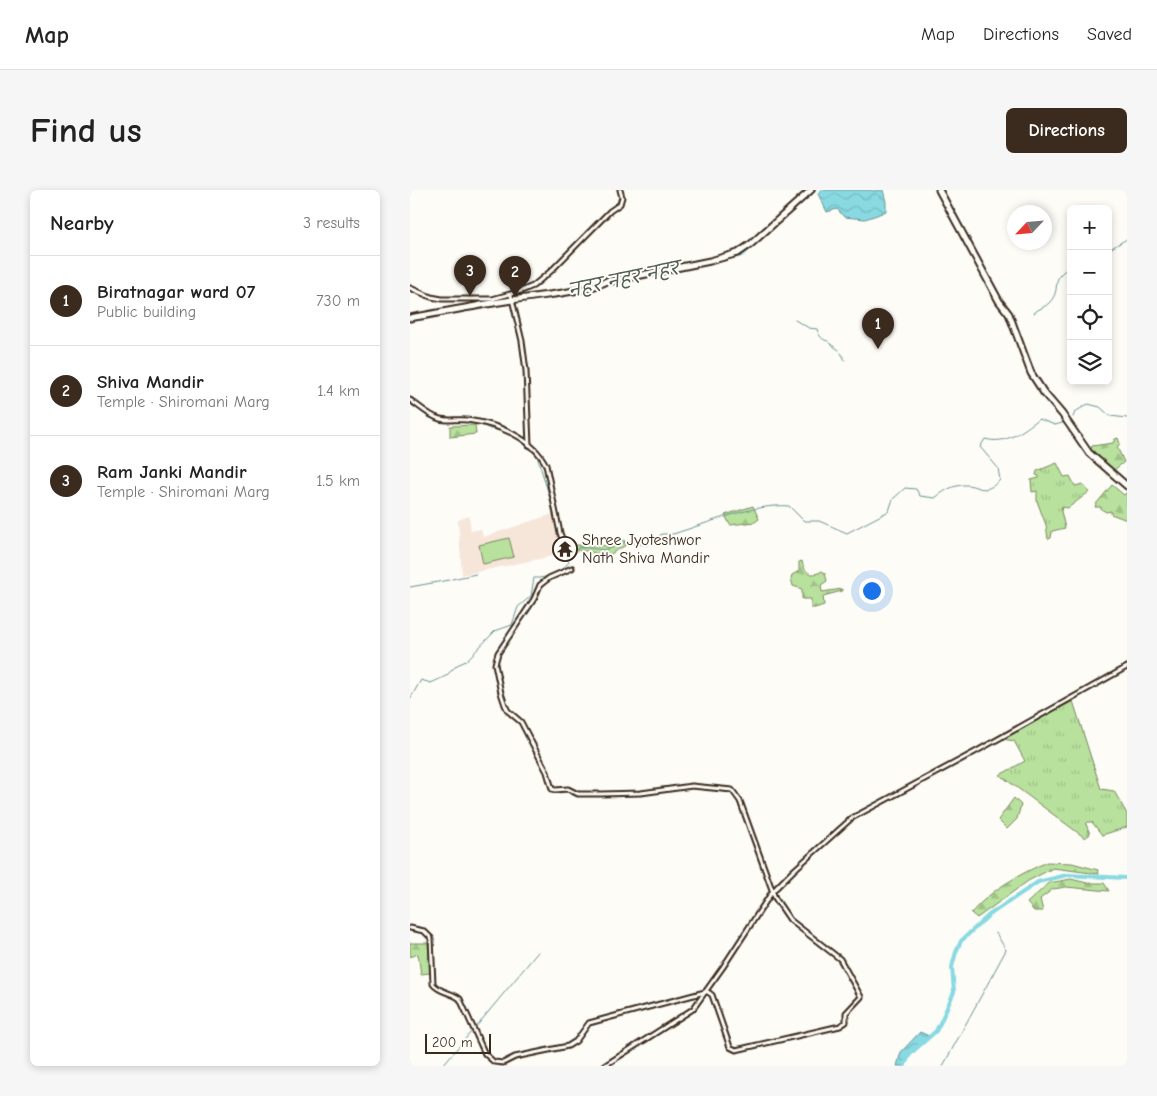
<!DOCTYPE html>
<html lang="en">
<head>
<meta charset="utf-8">
<style>
  :root { --surface:#fff; --page:#f6f6f6; --text:#222; --muted:#767676; --line:#e0e0e0; --accent:#3b2a1e }
  body { margin:0; font-family:"Comic Neue","Playpen Sans Deva",sans-serif; background:var(--page); color:var(--text) }
  .controls { position:absolute; right:15px; top:15px; display:grid; overflow:hidden; border-radius:8px; box-shadow:0 2px 8px #0003 }
  .controls button { width:45px; height:45px; display:grid; place-items:center; padding:0; border:0; border-bottom:1px solid var(--line); background:var(--surface); color:var(--text); font:25px sans-serif }
  .compass { position:absolute; left:597px; top:15px; width:45px; height:45px; border-radius:50%; background:var(--surface); box-shadow:0 2px 8px #0003; rotate:244deg }
  .scale { position:absolute; left:15px; bottom:12px; width:66px; box-sizing:border-box; padding-left:5px; border:2px solid #3b2a1e; border-top:0; font-size:14px; line-height:18px; white-space:nowrap; color:#3b2a1e; -webkit-text-stroke:4px #fdfcf7; paint-order:stroke }
  .you { position:absolute; left:461px; top:400px; width:18px; height:18px; margin:-12px; border:4px solid #fff; border-radius:50%; background:#1a73e8; box-shadow:0 0 0 8px #1a73e833 }
  .badge { display:grid; place-items:center; width:32px; height:32px; border-radius:50%; background:var(--accent); color:#fff; font-size:16px; font-weight:700 }
  .pin { position:absolute; translate:-50% -41px; filter:drop-shadow(0 1px 2px #0008) }
  .pin::after { content:''; position:absolute; top:26px; width:18px; height:15px; background:inherit; clip-path:polygon(0 0,100% 0,50% 100%) }
  .list { margin:0; padding:0; list-style:none }
  h2 { display:flex; justify-content:space-between; align-items:center; height:65px; margin:0; padding:0 20px; font-size:21px }
  h2 small { font-size:16px; font-weight:400; color:var(--muted) }
  .list li { display:grid; grid-template-columns:32px 1fr auto; gap:15px; align-items:center; box-sizing:border-box; height:90px; padding:0 20px; border-top:1px solid var(--line) }
  .list b { display:block; font-size:19px; white-space:nowrap }
  .list p { margin:0; font-size:16px; white-space:nowrap; color:var(--muted) }
  .list em { font-size:16px; font-style:normal; color:var(--muted) }
  .icon { flex:none; width:28px; height:28px; fill:none; stroke:currentColor; stroke-width:2; stroke-linecap:round; stroke-linejoin:round }
  .map { position:relative; flex:none; width:717px; height:876px; overflow:hidden; border-radius:8px }
  header { display:flex; align-items:center; gap:30px; box-sizing:border-box; height:70px; padding:0 25px; background:var(--surface); border-bottom:1px solid var(--line) }
  header strong { font-size:24px }
  nav { display:flex; gap:28px; margin-inline-start:auto; font-size:18px }
  .intro { display:flex; align-items:center; justify-content:space-between; box-sizing:border-box; height:120px; padding:0 30px }
  h1 { margin:0; font-size:35px }
  .button { padding:12px 22px; border-radius:8px; background:var(--accent); color:#fff; font-size:18px; font-weight:700 }
  main { display:flex; gap:30px; padding:0 30px }
  aside { flex:1; background:var(--surface); border-radius:8px; box-shadow:0 2px 8px #0003 }
  .map>svg:first-child { display:block }
  .built { fill:#f6e6da }
  .grass { fill:url(#grass-tufts); stroke:#7a865e }
  .forest { fill:url(#forest-firs); stroke:#7a865e }
  .pitch { fill:#b8e19d; stroke:#7a865e }
  .water { fill:url(#water-waves); stroke:#699393 }
  .lines { fill:none; stroke-linecap:round; stroke-linejoin:round }
  .stream { stroke:#699393; stroke-width:1 }
  .canal { stroke:#88d9e1; stroke-width:2.5 }
  .river { stroke:#88d9e1; stroke-width:4 }
  .minor-casing { stroke:#3b2a1e; stroke-width:7 }
  .major-casing { stroke:#3b2a1e; stroke-width:9 }
  .minor { stroke:#fdfcf7; stroke-width:3 }
  .major { stroke:#fdfcf7; stroke-width:5 }
  .labels { text-anchor:middle; dominant-baseline:central; stroke-width:4; stroke-linejoin:round; paint-order:stroke }
  .poi-label { font-size:16px; fill:#3b2a1e; stroke:#fdfcf7; text-anchor:start }
  .water-label { font-size:18px; font-style:italic; fill:#525f58; stroke:#fdfcf7 }
</style>
</head>
<body>
<header>
<strong>Map</strong>
<nav><a>Map</a><a>Directions</a><a>Saved</a></nav>
</header>
<div class="intro"><h1>Find us</h1><a class="button">Directions</a></div>
<main>
<aside>
<h2>Nearby<small>3 results</small></h2>
<ul class="list">
<li><span class="badge">1</span><div><b>Biratnagar ward 07</b><p>Public building</p></div><em>730 m</em></li>
<li><span class="badge">2</span><div><b>Shiva Mandir</b><p>Temple · Shiromani Marg</p></div><em>1.4 km</em></li>
<li><span class="badge">3</span><div><b>Ram Janki Mandir</b><p>Temple · Shiromani Marg</p></div><em>1.5 km</em></li>
</ul>
</aside>
<div class="map">
<svg width="717" height="876" viewBox="0 0 717 876">
  <defs>
    <pattern id="grass-tufts" width="24" height="20" patternUnits="userSpaceOnUse" patternTransform="scale(1.25)"><rect width="24" height="20" fill="#b8e19d"/><path d="M3 7l-1-3M5 7V3M7 7l1-3M15 17l-1-3M17 17v-4M19 17l1-3" fill="none" stroke="#9fc187"/></pattern>
    <pattern id="forest-firs" width="22" height="20" patternUnits="userSpaceOnUse" patternTransform="scale(1.25)"><rect width="22" height="20" fill="#b8e19d"/><path d="M5 1l3.5 6h-7zM16 11l3.5 6h-7z" fill="#9fc187"/></pattern>
    <pattern id="water-waves" width="16" height="10" patternUnits="userSpaceOnUse" patternTransform="scale(1.25)"><rect width="16" height="10" fill="#88d9e1"/><path d="M0 5q4-4 8 0t8 0" fill="none" stroke="#76bac1"/></pattern>
  </defs>
  <rect width="100%" height="100%" fill="#fdfcf7"/>
  <filter id="ink" filterUnits="userSpaceOnUse"><feTurbulence type="fractalNoise" baseFrequency=".02" numOctaves="2"/><feDisplacementMap in="SourceGraphic" scale="10" xChannelSelector="R" yChannelSelector="G"/><feConvolveMatrix kernelMatrix="1 2 1 2 8 2 1 2 1" color-interpolation-filters="sRGB"/></filter>
  <g filter="url(#ink)">
    <!-- built -->
    <polygon class="built" points="143,324 153,364 52,385 48,330 59,326 61,341 71,339 73,347"/>
    <!-- grass -->
    <g class="grass">
      <polygon points="647,273 654,287 660,286 665,296 673,294 679,302 658,318 652,317 651,321 655,338 642,341 641,348 638,349 636,335 627,311 627,301 622,302 621,290 629,288 629,286 626,285 627,281"/>
      <polygon points="663,511 691,599 704,601 717,624 717,637 692,645 682,632 678,632 676,634 680,644 675,648 590,585 615,571 604,551 592,549"/>
    </g>
    <!-- forest -->
    <g class="forest">
      <polygon points="65,235 66,244 40,247 40,236"/>
      <polygon points="708,248 710,254 707,257 714,272 704,280 680,262 682,256 703,253 705,249"/>
      <polygon points="702,295 714,305 717,302 717,330 701,324 701,321 696,322 691,319 691,317 685,317 686,314"/>
      <polygon points="343,316 349,329 345,332 320,335 315,325"/>
      <path d="M214,350L216,355L202,363L198,368C187,364 177,359 164,361L162,358L167,355L192,356Z"/>
      <path d="M392,371C394,382 401,388 412,381L415,383L417,391L411,395L412,402L432,399V401L413,406L414,415L405,418H401V409H392V399L383,396L381,388L382,385L389,381V372Z"/>
      <polygon points="604,608 611,615 607,629 597,639 588,630"/>
      <path d="M637,672L662,673L688,680L689,684L643,678L618,691L567,728L561,723C582,699 608,685 637,672Z"/>
      <polygon points="661,689 677,693 694,693 699,701 656,697 643,699 630,709 633,721 624,721 617,713 639,693"/>
      <polygon points="0,753 18,753 20,783 11,784 8,764 0,767"/>
    </g>
    <!-- pitch -->
    <polygon class="pitch" points="99,348 104,367 73,374 69,355"/>
    <!-- water -->
    <g class="water">
      <polygon points="411,0 461,0 462,1 473,0 476,12 476,21 467,25 455,29 434,27 427,19 417,22 408,4"/>
      <polygon points="510,842 519,846 499,865 496,876 487,876 491,862"/>
    </g>
    <g class="lines">
      <!-- stream -->
      <g class="stream">
        <polyline points="698,60 717,49"/>
        <path d="M624,123C629,118 636,117 640,112C653,97 638,88 661,77"/>
        <path d="M385,130L399,138L407,139C409,145 411,150 418,151"/>
        <polyline points="419,153 429,160"/>
        <polyline points="431,163 435,170"/>
        <polyline points="0,212 18,227 31,232"/>
        <polyline points="663,227 665,222 678,214 690,217 700,226 717,228"/>
        <polyline points="33,232 53,232 69,234 80,239 90,240 111,251 127,266 143,318"/>
        <polyline points="42,389 66,384"/>
        <polyline points="0,397 39,390"/>
        <path d="M0,509L11,490L21,493L36,486L47,475L56,471L85,441L102,435L108,417L121,406L124,388C136,389 152,382 159,372L157,365L170,357L195,360L216,352L237,355L252,344H263C296,334 345,313 379,316L394,331H409L437,343L479,321L483,309L495,298L506,299L510,306L525,308C534,301 541,296 553,295C569,294 573,307 590,290L588,278L570,257L575,249C597,255 612,241 629,229L645,235L656,232"/>
        <polyline points="65,838 128,762"/>
        <polyline points="32,876 62,841"/>
        <polyline points="533,876 596,760 586,743"/>
      </g>
      <!-- canal -->
      <g class="canal">
        <polyline points="303,73 333,65 405,0"/>
        <polyline points="191,96 291,75"/>
        <polyline points="102,112 131,108"/>
        <polyline points="0,131 85,115"/>
      </g>
      <!-- river -->
      <polyline class="river" points="494,876 500,864 526,841 531,831 544,802 542,777 546,762 551,751 579,725 628,692 657,685 717,688"/>
      <defs>
        <g id="minor">
          <polyline points="0,98 21,107 32,109 82,109 111,101 123,96 141,81 200,21 210,14 212,7 210,0"/>
          <polyline points="101,105 112,151 116,181 119,255"/>
          <path d="M0,210C9,216 19,226 30,229C38,231 48,229 57,230C87,234 122,247 136,275L150,343L153,351L159,360"/>
          <path d="M0,738L14,741L21,748L23,794C30,803 42,802 50,809L75,864L84,872L93,873L105,867L158,856L166,851L179,833L295,802H298L302,805L320,857L326,860L430,836L436,832V823L451,807L430,769L380,730L365,708L330,611L322,600L282,596L231,603L191,604H168L158,599L145,600L142,599L137,582L111,532L98,521L95,515L91,503L85,474L88,463L124,409L130,395L139,388L162,378"/>
          <polyline points="194,876 283,819 313,777 362,702 384,680 442,628 565,562 717,477"/>
        </g>
        <g id="major">
          <polyline points="529,0 589,111 599,124 621,183 634,203 652,224 679,263 717,296"/>
          <path d="M0,128C34,122 68,115 102,110C129,105 176,103 199,90L202,91L300,71L328,63L341,54L401,0"/>
        </g>
      </defs>
      <!-- minor casing -->
      <use href="#minor" class="minor-casing"/>
      <!-- major casing -->
      <use href="#major" class="major-casing"/>
      <!-- minor -->
      <use href="#minor" class="minor"/>
      <!-- major -->
      <use href="#major" class="major"/>
    </g>
  </g>
  <!-- icons -->
  <defs>
    <symbol id="temple-ring" viewBox="-11 -11 22 22"><circle r="9.5" fill="#fdfcf7" stroke="#3b2a1e" stroke-width="1.5"/><path d="M0-6L5-2H3V0L6.5 2.5H4V6H1.5V3h-3V6H-4V2.5H-6.5L-3 0V-2H-5Z" fill="#3b2a1e"/></symbol>
  </defs>
  <g fill-rule="evenodd">
    <use href="#temple-ring" x="141" y="345" width="28" height="28"/>
  </g>
  <g class="labels">
    <!-- poi labels -->
    <g class="poi-label">
      <text x="172" y="350">Shree Jyoteshwor<tspan x="172" dy="18">Nath Shiva Mandir</tspan></text>
    </g>
    <!-- water labels -->
    <g class="water-label">
      <text transform="translate(214 90) rotate(-12)">नहर नहर नहर</text>
    </g>
  </g>
</svg>
<div class="controls">
<button>+</button>
<button>−</button>
<button><svg class="icon" aria-label="locate" viewBox="0 0 24 24"><circle cx="12" cy="12" r="6"/><path d="M12 2v4M12 18v4M2 12h4M18 12h4"/></svg></button>
<button><svg class="icon" aria-label="layers" viewBox="0 0 24 24"><path d="M12 4l9 5-9 5-9-5zM3 14l9 5 9-5"/></svg></button>
</div>
<svg class="compass" viewBox="-18 -18 36 36"><path d="M0-13l5 13h-10z" fill="#e53935"/><path d="M0 13l5-13h-10z" fill="#767676"/></svg>
<div class="scale">200 m</div>
<div class="you"></div>
<div class="pin badge" style="left:468px;top:159px">1</div>
<div class="pin badge" style="left:105px;top:107px">2</div>
<div class="pin badge" style="left:60px;top:106px">3</div>
</div>
</main>
</body>
</html>
